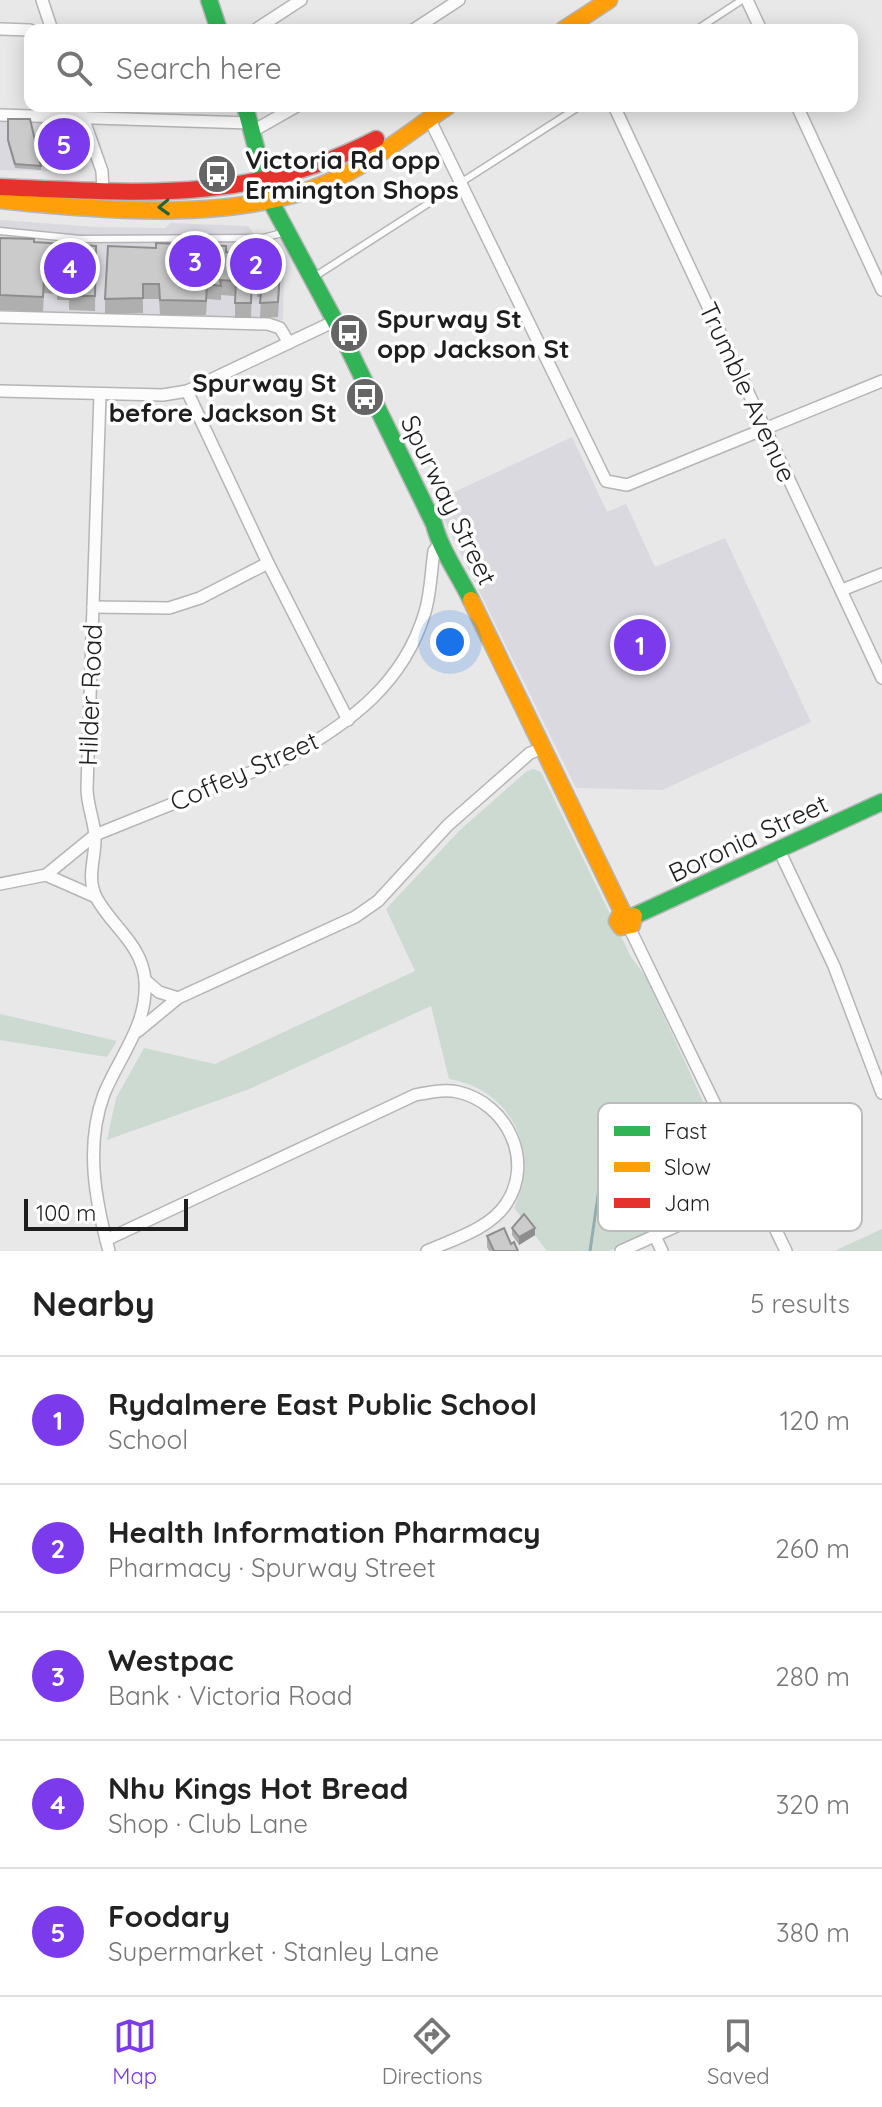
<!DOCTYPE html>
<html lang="en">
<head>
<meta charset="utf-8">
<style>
  :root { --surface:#fff; --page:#f2f2f2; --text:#222; --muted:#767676; --line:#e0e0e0; --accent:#7c3aed }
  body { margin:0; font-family:Quicksand,sans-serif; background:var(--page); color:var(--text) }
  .scale { position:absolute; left:24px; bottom:20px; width:164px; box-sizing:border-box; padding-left:8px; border:4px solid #1e1e1f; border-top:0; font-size:22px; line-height:28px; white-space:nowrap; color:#1e1e1f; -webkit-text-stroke:6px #fff; paint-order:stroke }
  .you { position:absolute; left:450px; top:642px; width:28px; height:28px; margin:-20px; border:6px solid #fff; border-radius:50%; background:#1a73e8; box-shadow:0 0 0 12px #1a73e833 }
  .badge { display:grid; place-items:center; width:52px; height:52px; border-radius:50%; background:var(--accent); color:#fff; font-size:26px; font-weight:700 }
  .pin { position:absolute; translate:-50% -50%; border:4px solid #fff; box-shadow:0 2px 8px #0006 }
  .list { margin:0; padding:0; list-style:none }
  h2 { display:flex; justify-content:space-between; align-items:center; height:104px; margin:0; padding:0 32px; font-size:34px }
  h2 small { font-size:26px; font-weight:400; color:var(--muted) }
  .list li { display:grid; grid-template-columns:52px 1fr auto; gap:24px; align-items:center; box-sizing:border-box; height:128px; padding:0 32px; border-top:2px solid var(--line) }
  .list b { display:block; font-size:30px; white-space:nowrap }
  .list p { margin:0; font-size:26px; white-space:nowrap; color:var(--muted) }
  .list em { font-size:26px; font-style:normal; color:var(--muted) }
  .icon { flex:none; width:44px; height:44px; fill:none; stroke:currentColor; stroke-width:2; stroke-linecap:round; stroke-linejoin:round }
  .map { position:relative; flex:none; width:882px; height:1251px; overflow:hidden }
  .search { position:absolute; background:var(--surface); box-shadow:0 4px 20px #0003; left:24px; right:24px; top:24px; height:88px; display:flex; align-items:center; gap:20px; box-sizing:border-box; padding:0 28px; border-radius:16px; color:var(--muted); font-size:30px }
  .sheet { height:744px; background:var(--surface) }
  nav { display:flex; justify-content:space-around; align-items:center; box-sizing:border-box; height:112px; border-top:2px solid var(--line); background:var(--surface); font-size:22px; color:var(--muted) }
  nav a { display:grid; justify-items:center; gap:4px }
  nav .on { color:var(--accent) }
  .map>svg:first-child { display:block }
  .built { fill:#d9d9df }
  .green { fill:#ccdad1 }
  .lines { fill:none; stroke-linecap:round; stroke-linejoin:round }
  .stream { stroke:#94aeb0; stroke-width:3 }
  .lane-casing { stroke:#b5b5b6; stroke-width:9 }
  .street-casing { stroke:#b5b5b6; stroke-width:14 }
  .fast-casing { stroke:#b5b5b6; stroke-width:19 }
  .slow-casing { stroke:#b5b5b6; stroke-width:19 }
  .jam-casing { stroke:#b5b5b6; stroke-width:19 }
  .lane { stroke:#fcfcfc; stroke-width:6 }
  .street { stroke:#fcfcfc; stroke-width:11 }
  .fast { stroke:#30b455; stroke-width:16 }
  .slow { stroke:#ff9f0a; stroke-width:16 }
  .jam { stroke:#e5322d; stroke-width:16 }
  .wall { fill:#afafaf }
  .shaded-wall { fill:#8e8e8f }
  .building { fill:#cbcbcc; stroke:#8e8e8f; stroke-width:2 }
  .oneway { stroke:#266237 }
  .labels { text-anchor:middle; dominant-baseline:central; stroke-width:7; stroke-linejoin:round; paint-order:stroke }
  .poi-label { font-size:26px; font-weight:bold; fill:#1e1e1f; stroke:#fff; text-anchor:start }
  .street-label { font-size:26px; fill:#1e1e1f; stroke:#fff }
  .key { fill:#fff; stroke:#bcbcbc; stroke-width:2 }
  .key-label { font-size:22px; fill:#1e1e1f }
</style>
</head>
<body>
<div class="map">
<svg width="882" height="1251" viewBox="0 0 882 1251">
  <rect width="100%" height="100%" fill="#e8e8e9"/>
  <!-- built -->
  <g class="built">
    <polygon points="0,121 71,123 87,166 82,172 0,170"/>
    <polygon points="0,220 96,227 165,228 171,223 248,226 284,271 283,320 0,311"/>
    <polygon points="572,437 607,512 626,504 655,567 725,538 811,722 662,790 576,788 435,501"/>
  </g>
  <!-- green -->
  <g class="green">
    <path d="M534,769L541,772L631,957L646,977L744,1191L609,1251H547L514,1208C540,1151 513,1090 449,1079L431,1006L247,1090L107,1140L116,1098L144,1048L215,1064L415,971L386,909L460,830L527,771Z"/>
    <polygon points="0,1014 117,1041 107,1057 0,1040"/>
    <polygon points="882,1229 882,1251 834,1251"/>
  </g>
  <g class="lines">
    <!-- stream -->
    <polyline class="stream" points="590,1251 602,1168"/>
    <defs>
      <g id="lane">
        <polyline points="696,30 742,0"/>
        <polyline points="0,231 80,239 263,238 286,232"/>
        <polyline points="314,277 580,106"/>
      </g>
      <g id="street">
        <polyline points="42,0 52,30"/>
        <polyline points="747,0 761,30"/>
        <polyline points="0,29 30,30"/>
        <polyline points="255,30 301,0"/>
        <polyline points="413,30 459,0"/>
        <polyline points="79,106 102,171 103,191"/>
        <polyline points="614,106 882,678"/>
        <polyline points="797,106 882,290"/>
        <polyline points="0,115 250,123"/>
        <polyline points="429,118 606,481 627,485 882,381"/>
        <polyline points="253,131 297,106"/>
        <polyline points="0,317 268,324 280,328 289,343"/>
        <polyline points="0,391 163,395 187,391 335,321"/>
        <polyline points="187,391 268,563 348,720"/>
        <path d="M100,394L87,788C87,805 94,820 95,836C96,857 86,877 96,897C111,926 142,944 145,980C148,1025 120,1055 104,1094C85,1145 95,1200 109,1251"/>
        <polyline points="842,590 882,574"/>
        <polyline points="93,607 169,608 200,598 268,563"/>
        <polyline points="779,850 834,966 882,1093"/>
        <path d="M46,875L95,835L289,757C351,722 404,683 425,612C431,592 431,571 434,551L439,544"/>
        <polyline points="0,884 46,875 96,897"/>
        <polyline points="629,927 786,1251"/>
        <polyline points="145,980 159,992 178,998"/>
        <polyline points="138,1031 178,998 355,917 378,901 448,825 530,753 541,749"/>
        <polyline points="655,1236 662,1251"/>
        <path d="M106,1240L415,1095C430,1092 444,1089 458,1092C507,1103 535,1161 506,1204C489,1229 454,1239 427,1251"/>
        <polyline points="621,1251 757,1190"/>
      </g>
      <g id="fast">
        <polyline points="209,0 219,30"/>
        <path d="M245,106L270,200L335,321L434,524C441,551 459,575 471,600"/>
        <polyline points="634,916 882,802"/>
      </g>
      <g id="slow">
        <polyline points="563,30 609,0"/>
        <path d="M0,200C101,210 234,224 329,182C372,163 409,132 448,106"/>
        <polyline points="471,600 622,911"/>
        <polyline points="622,911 617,921 621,927 632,925 634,916"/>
      </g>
      <path id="jam" d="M0,187C136,193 251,204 376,139"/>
    </defs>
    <!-- lane casing -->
    <use href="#lane" class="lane-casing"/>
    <!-- street casing -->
    <use href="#street" class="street-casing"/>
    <!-- fast casing -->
    <use href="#fast" class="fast-casing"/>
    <!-- slow casing -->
    <use href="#slow" class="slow-casing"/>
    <!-- jam casing -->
    <use href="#jam" class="jam-casing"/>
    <!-- lane -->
    <use href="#lane" class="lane"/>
    <!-- street -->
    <use href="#street" class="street"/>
    <!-- fast -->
    <use href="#fast" class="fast"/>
    <!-- slow -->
    <use href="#slow" class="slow"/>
    <!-- jam -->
    <use href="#jam" class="jam"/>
  </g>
  <!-- wall -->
  <g class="wall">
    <polygon points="8,119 41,166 41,170 15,168 8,144"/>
    <polygon points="48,120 80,163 62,169 48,124"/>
    <polygon points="0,238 34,242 96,246 95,311 69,310 69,300 57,300 57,294 44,293 43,312 0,310"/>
    <polygon points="226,252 281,267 278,317 260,318 261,297 257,297 257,283 252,283 251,318 235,318 235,296 221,295 221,300 207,299 206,315 160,315 159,299 143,299 143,313 105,314 105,299"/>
    <polygon points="512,1228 535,1235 519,1245 512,1235"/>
    <polygon points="487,1236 518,1251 489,1251 487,1247"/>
  </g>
  <!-- shaded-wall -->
  <g class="shaded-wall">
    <polygon points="80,160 80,163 62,169 62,165"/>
    <polygon points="535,1228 535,1235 519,1245 519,1237"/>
  </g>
  <!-- building -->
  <g class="building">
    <polygon points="8,119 30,119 41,166 15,164 8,140"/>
    <polygon points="48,120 66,120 80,160 62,165"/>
    <polygon points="0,238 34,239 34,242 96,246 95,296 69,296 69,285 57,285 57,279 44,278 43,297 0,295"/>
    <polygon points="156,243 226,246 226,252 245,253 250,245 273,245 281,252 278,302 260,303 262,283 257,282 257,268 252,268 251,303 235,303 236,281 220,280 221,286 207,284 206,301 160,300 159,284 143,284 143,298 105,299 108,246 156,248"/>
    <polygon points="524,1214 535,1228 519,1237 512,1228"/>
    <polygon points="504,1228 511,1244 514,1242 518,1251 494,1251 487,1236"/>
  </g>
  <!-- one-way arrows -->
  <defs><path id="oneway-chevron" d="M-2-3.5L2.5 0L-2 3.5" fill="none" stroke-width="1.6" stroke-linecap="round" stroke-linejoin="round" transform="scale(2)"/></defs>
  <use class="oneway" href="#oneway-chevron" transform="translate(164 207) rotate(178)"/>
  <!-- icons -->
  <defs>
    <symbol id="bus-disc" viewBox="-11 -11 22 22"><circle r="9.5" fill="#656566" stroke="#fff"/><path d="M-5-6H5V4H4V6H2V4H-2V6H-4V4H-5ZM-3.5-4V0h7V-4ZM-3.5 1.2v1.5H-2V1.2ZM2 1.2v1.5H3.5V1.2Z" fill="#fff"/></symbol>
  </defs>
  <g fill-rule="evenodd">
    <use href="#bus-disc" x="195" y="152" width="44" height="44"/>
    <use href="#bus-disc" x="327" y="311" width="44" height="44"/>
    <use href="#bus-disc" x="343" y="375" width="44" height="44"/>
  </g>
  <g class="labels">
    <!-- poi labels -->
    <g class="poi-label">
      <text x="245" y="159">Victoria Rd opp<tspan x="245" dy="30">Ermington Shops</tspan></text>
      <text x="377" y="318">Spurway St<tspan x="377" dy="30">opp Jackson St</tspan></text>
      <text x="337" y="382" text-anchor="end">Spurway St<tspan x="337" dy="30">before Jackson St</tspan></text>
    </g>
    <!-- street labels -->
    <g class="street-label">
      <text transform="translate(748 392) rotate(65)">Trumble Avenue</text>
      <text transform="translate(449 500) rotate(64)">Spurway Street</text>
      <text transform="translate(90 695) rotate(-88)">Hilder Road</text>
      <text transform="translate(244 771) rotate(-24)">Coffey Street</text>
      <text transform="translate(748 838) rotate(-25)">Boronia Street</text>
    </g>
  </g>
  <!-- legend -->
  <rect x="598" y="1103" width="264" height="128" rx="12" class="key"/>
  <rect x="614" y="1126" width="36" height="10" fill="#30b455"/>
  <rect x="614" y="1162" width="36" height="10" fill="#ff9f0a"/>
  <rect x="614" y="1198" width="36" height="10" fill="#e5322d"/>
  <g class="key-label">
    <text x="664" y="1139">Fast</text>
    <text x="664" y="1175">Slow</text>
    <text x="664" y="1211">Jam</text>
  </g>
</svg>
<div class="scale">100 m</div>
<div class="you"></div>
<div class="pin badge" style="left:640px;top:645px">1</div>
<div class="pin badge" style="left:256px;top:264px">2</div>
<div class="pin badge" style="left:195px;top:261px">3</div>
<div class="pin badge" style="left:70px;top:268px">4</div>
<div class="pin badge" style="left:64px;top:144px">5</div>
<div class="search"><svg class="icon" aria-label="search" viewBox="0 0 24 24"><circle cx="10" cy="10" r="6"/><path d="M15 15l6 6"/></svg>Search here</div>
</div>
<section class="sheet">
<h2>Nearby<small>5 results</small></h2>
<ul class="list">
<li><span class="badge">1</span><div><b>Rydalmere East Public School</b><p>School</p></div><em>120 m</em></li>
<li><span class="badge">2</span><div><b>Health Information Pharmacy</b><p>Pharmacy · Spurway Street</p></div><em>260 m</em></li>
<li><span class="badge">3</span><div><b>Westpac</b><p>Bank · Victoria Road</p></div><em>280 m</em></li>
<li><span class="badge">4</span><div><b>Nhu Kings Hot Bread</b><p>Shop · Club Lane</p></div><em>320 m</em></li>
<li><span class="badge">5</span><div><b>Foodary</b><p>Supermarket · Stanley Lane</p></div><em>380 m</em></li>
</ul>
</section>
<nav>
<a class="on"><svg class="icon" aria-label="map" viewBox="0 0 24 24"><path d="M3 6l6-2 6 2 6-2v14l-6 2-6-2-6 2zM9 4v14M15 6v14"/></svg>Map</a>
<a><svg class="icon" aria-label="directions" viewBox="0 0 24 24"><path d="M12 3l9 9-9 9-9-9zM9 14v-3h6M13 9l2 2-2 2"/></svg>Directions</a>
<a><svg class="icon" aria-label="saved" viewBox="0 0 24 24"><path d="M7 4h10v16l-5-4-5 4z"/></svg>Saved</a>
</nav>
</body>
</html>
